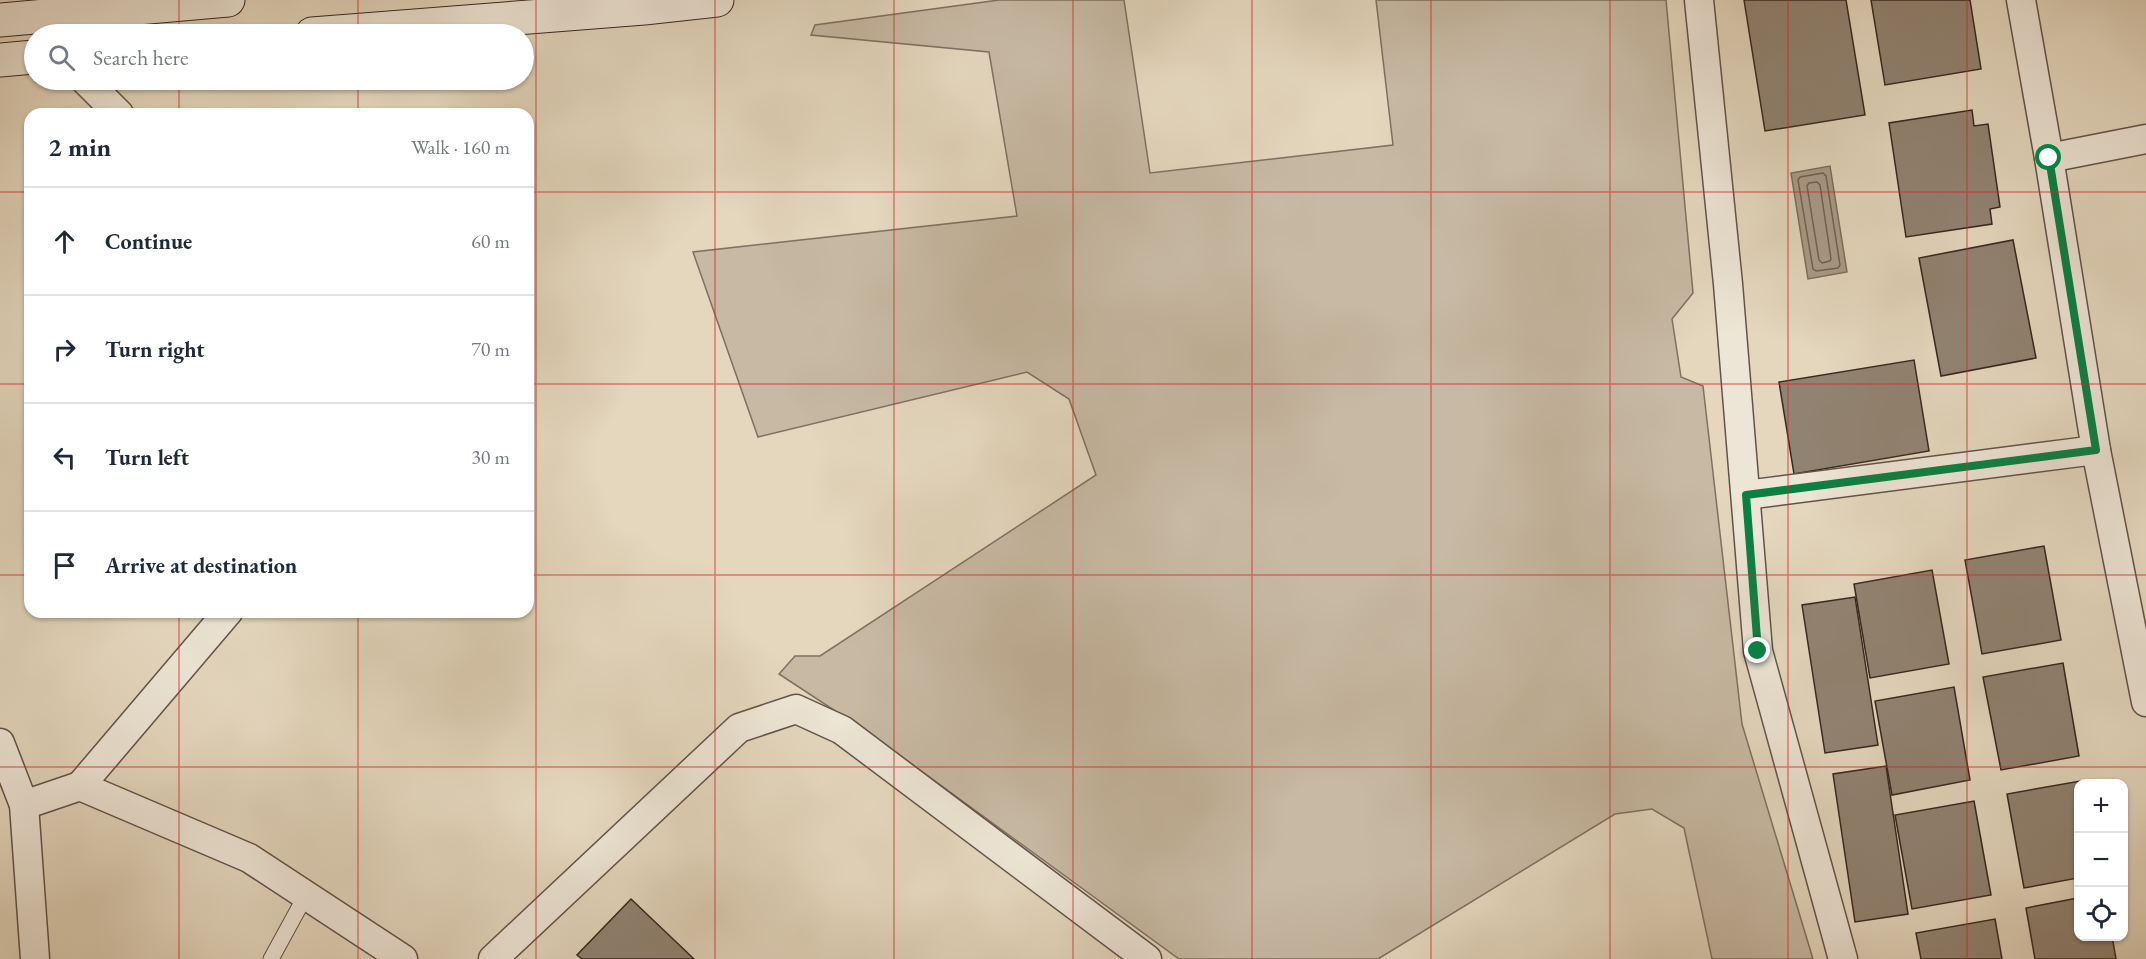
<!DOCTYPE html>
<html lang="en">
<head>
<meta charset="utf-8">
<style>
  :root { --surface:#fff; --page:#f2f2f3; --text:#1f2937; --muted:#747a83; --line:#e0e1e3 }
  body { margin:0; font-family:"EB Garamond",serif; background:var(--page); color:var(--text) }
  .controls { position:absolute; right:18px; bottom:18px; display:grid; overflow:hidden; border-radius:12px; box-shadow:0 2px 4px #0004 }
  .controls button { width:54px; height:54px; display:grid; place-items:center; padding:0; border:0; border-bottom:2px solid var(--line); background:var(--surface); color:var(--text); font:30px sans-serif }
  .stop { position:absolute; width:18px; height:18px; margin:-14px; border:4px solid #0b8043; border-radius:50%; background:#fff }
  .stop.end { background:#0b8043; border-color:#fff; box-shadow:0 2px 6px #0008 }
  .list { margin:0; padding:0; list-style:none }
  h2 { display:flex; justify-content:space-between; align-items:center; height:78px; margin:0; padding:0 24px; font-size:26px }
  h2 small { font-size:20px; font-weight:400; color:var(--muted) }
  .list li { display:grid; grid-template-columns:39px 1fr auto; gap:18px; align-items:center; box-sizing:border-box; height:108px; padding:0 24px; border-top:2px solid var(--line) }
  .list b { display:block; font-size:22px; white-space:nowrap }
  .list em { font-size:20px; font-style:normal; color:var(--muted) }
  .icon { flex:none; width:33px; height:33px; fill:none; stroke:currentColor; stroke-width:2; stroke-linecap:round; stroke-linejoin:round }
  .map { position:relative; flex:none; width:2146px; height:959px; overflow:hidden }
  .search { position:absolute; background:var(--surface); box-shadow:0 2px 4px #0004; left:24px; top:24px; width:510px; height:66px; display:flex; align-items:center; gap:15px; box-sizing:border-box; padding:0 21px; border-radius:33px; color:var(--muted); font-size:22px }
  .panel { position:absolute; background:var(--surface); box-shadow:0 2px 4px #0004; left:24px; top:108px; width:510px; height:510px; border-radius:18px }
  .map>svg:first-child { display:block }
  .green { fill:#c7b9a3; stroke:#7f7062; stroke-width:1.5 }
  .water { fill:#a99b88; stroke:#7b6d5e; stroke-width:1.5 }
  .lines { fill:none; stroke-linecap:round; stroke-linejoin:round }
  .shore { stroke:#706154; stroke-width:1.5 }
  .building { fill:#918372; stroke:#372720; stroke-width:1.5 }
  .lane-casing { stroke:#625348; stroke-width:17 }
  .street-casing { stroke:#625348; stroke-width:31 }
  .secondary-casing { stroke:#372720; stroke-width:35 }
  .lane { stroke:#ede5d5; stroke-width:15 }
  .street { stroke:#ede5d5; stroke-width:28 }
  .secondary { stroke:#ede5d5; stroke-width:33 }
  .route { stroke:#0b8043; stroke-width:8 }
  .grid { fill:none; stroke:#d62828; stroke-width:1.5; stroke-opacity:0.55 }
</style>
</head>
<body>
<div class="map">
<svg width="2146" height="959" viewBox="0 0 2146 959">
  <rect width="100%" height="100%" fill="#e4d7be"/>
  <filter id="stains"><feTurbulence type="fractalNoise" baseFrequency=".00333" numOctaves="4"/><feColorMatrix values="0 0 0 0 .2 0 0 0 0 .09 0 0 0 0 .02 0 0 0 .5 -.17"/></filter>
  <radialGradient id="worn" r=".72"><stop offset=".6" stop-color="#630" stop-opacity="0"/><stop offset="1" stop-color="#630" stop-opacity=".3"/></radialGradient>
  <!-- green -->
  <polygon class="green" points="999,0 1124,0 1150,173 1393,145 1376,0 1666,0 1693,293 1672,319 1681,377 1703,386 1742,724 1813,959 1712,959 1684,828 1652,809 1615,814 1378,959 1179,959 869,733 779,674 795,656 820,656 1096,475 1069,399 1027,372 758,437 693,252 1017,216 989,52 811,35 815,25"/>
  <!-- water -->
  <polygon class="water" points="1830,166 1847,272 1808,279 1791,173"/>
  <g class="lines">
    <!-- shore -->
    <g class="shore">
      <polygon points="1823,173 1826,176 1840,265 1838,268 1816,271 1813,269 1798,180 1800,177"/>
      <polygon points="1817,182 1820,185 1831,259 1830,261 1822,263 1819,260 1807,186 1809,183"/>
    </g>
  </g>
  <!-- building -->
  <g class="building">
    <polygon points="1744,0 1846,0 1865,115 1765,131"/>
    <polygon points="1871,0 1970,0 1981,69 1885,85"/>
    <polygon points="1972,110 1974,126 1988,124 2000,207 1990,209 1992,224 1906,237 1889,123"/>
    <polygon points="2013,240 2036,358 1941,376 1919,258"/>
    <polygon points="1914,360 1929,451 1794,474 1779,382"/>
    <polygon points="2044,546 2061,640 1982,654 1965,560"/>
    <polygon points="1932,570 1949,664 1870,678 1854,584"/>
    <polygon points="1855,597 1878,745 1825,753 1802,605"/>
    <polygon points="2063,663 2079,756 2001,770 1983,677"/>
    <polygon points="1954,687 1970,780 1892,795 1875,701"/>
    <polygon points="1886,766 1908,914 1855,922 1833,774"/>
    <polygon points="2086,780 2087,784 2078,784 2078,878 2024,888 2007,794"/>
    <polygon points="1974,801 1991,895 1912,909 1895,815"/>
    <polygon points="2078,898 2078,936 2112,936 2116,959 2035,959 2026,908"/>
    <polygon points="631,899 694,959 582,959 577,955"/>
    <polygon points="1995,919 2002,959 1921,959 1916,933"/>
  </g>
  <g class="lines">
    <defs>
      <polyline id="lane" points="271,959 306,895"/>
      <g id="street">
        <polyline points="1699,0 1728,284 1758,651 1843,959"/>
        <polyline points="2021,0 2049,158 2096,450 2146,702"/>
        <polyline points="85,80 119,114"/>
        <polyline points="2049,158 2146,139"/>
        <polyline points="1746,495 2096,450"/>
        <polyline points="0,743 24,805 35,959"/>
        <polyline points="80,786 228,612"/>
        <polyline points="24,805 80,786 249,858 403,959"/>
        <polyline points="493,959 739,728 796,709 842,730 1147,959"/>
      </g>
      <g id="secondary">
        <polyline points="0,20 228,0"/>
        <polyline points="312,34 644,8 717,0"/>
        <polyline points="0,60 34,57"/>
      </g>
    </defs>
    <!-- lane casing -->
    <use href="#lane" class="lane-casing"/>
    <!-- street casing -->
    <use href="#street" class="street-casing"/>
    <!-- secondary casing -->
    <use href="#secondary" class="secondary-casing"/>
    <!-- lane -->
    <use href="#lane" class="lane"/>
    <!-- street -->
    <use href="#street" class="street"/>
    <!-- secondary -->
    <use href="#secondary" class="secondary"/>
  </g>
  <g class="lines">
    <!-- route -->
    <polyline class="route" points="1758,651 1746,495 2096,450 2049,158"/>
  </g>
  <!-- grid -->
  <path class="grid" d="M179,0V34M358,0V34M536,0V959M715,0V959M894,0V959M1073,0V959M1252,0V959M1431,0V959M1610,0V959M1788,0V959M1967,0V959M179,80V114M358,80V114M0,192H30M528,192H2146M0,384H30M528,384H2146M0,575H30M528,575H2146M179,612V959M358,612V959M0,767H2146"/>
  <rect width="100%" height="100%" filter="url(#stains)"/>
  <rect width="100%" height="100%" fill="url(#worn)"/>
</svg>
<div class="controls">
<button>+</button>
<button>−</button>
<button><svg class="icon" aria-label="locate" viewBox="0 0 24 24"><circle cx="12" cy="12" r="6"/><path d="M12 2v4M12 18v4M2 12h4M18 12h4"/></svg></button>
</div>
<div class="stop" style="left:2049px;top:158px"></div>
<div class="stop end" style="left:1758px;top:651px"></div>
<div class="search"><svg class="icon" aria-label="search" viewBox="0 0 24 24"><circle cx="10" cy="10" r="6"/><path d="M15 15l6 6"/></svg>Search here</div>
<section class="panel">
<h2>2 min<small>Walk · 160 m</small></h2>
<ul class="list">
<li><svg class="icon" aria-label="ahead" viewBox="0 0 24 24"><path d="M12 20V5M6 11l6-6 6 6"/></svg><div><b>Continue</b></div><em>60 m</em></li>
<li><svg class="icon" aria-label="right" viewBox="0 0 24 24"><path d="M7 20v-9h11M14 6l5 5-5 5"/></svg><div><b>Turn right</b></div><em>70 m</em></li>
<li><svg class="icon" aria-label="left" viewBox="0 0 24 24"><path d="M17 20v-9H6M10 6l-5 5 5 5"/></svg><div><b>Turn left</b></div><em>30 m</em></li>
<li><svg class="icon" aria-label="arrive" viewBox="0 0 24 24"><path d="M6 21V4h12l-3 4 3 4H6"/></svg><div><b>Arrive at destination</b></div></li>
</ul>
</section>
</div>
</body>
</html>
